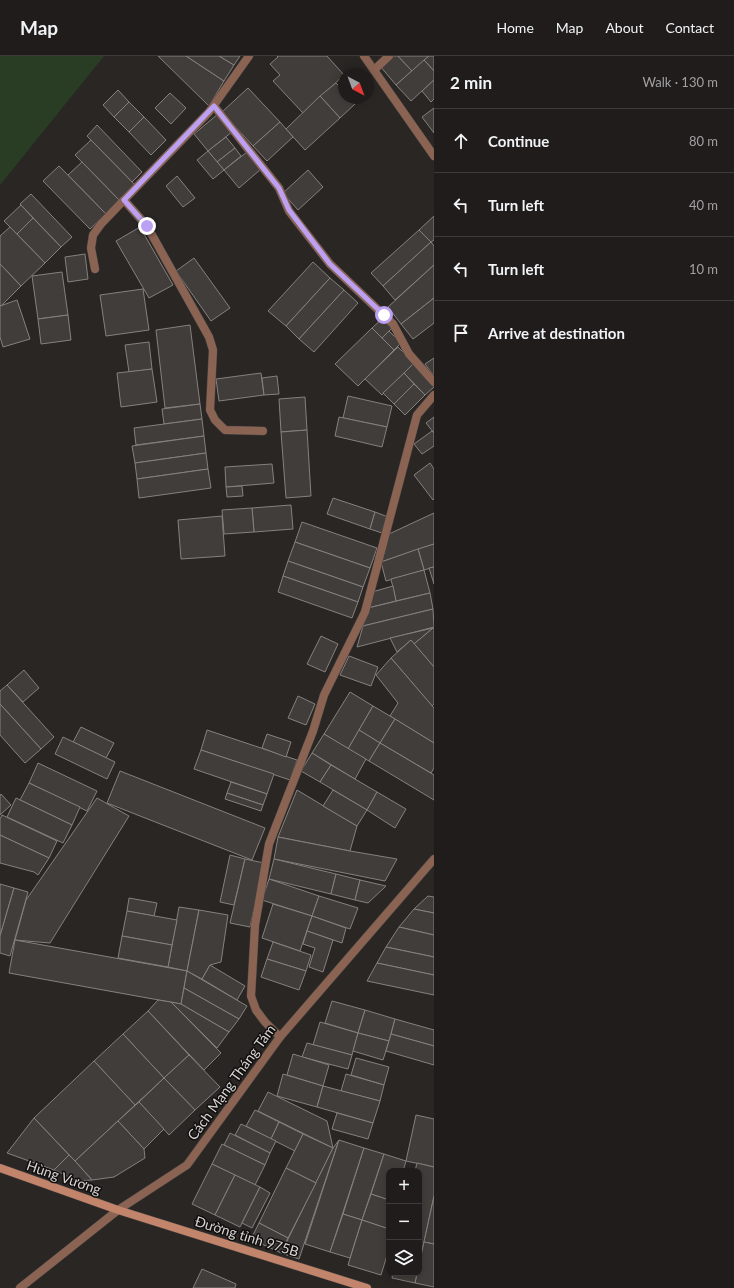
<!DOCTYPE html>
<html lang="en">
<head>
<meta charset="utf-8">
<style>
  :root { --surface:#1f1c1b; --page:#2c2928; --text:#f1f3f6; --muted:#a1a1a3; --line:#3c3a3a }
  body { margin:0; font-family:Lato,sans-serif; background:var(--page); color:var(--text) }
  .controls { position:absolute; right:12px; bottom:12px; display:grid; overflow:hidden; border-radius:8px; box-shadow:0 2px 10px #0003 }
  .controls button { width:36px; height:36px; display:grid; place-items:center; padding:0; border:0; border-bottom:1px solid var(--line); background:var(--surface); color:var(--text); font:20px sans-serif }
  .compass { position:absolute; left:338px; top:12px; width:36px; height:36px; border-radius:50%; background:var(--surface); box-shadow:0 2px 10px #0003; rotate:139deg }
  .stop { position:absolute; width:12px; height:12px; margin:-9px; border:3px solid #bca0f2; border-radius:50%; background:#fff }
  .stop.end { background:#bca0f2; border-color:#fff; box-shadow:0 1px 4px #0008 }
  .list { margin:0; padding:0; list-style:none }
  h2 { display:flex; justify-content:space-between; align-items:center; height:52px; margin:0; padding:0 16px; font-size:17px }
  h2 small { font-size:13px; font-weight:400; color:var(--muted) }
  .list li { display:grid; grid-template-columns:26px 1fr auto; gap:12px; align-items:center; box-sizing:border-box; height:64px; padding:0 16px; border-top:1px solid var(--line) }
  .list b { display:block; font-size:15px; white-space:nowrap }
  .list em { font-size:13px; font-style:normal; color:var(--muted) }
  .icon { flex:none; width:22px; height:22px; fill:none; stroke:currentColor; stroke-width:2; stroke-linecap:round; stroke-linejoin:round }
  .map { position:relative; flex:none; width:434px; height:1232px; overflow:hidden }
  header { display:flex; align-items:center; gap:24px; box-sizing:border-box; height:56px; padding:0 20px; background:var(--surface); border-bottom:1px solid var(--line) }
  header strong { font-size:19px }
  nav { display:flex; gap:22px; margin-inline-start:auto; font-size:14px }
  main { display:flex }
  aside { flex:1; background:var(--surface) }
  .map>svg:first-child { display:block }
  .green { fill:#293d24 }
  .building { fill:#413d3b; stroke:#86817f }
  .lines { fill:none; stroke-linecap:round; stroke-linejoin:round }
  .minor-casing { stroke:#454240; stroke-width:9 }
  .tertiary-casing { stroke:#454240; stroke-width:9 }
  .secondary-casing { stroke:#454240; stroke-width:9 }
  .minor { stroke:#8a6353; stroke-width:8 }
  .tertiary { stroke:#8a6353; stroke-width:8 }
  .secondary { stroke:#c2846b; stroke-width:8 }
  .route { stroke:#bca0f2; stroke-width:5 }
  .labels { text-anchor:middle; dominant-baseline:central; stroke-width:3; stroke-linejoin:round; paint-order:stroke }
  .street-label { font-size:14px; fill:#d7d4d3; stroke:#110f0e }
</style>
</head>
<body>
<header>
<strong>Map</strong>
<nav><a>Home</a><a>Map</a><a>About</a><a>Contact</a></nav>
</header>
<main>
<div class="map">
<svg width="434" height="1232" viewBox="0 0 434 1232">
  <rect width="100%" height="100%" fill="#292624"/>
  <!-- green -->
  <polygon class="green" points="0,0 104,0 0,129"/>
  <!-- building -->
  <g class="building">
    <polygon points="158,0 186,0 224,25 209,50"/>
    <polygon points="186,0 219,0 234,9 224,25"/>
    <polygon points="219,0 240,0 234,9"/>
    <polygon points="277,0 327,0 344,19 303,57 273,25 280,19 270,8 278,1"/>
    <polygon points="392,0 398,0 412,15 396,29 380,10"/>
    <polygon points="398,0 429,0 412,15"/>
    <polygon points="429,0 434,0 434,15 424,4"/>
    <polygon points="424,4 434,15 434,24 411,45 396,29"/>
    <polygon points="434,24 434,43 431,46 422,35"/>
    <polygon points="336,27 344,35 344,42 350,42 355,48 340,62 320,40"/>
    <polygon points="248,32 280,66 253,90 222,56"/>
    <polygon points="118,34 129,46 114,61 103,49"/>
    <polygon points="170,37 186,52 171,68 155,52"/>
    <polygon points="320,40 340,62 305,94 286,73"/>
    <polygon points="129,46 144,61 129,76 114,61"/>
    <polygon points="434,52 434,77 422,61"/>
    <polygon points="218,58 232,76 208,95 194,78"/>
    <polygon points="144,61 166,84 151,99 129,76"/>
    <polygon points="280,66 293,81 267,105 253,90"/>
    <polygon points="97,69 142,116 132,126 87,80"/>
    <polygon points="226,81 235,92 217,106 208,95"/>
    <polygon points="91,84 135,129 119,144 75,99"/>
    <polygon points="235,92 241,100 224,114 217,106"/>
    <polygon points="208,95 224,114 213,123 197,104"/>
    <polygon points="247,96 261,113 239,132 224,114"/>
    <polygon points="82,106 119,144 106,158 68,119"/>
    <polygon points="59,110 106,158 90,173 43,125"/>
    <polygon points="308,114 323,131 298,154 283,137"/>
    <polygon points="177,120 195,142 183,151 166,130"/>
    <polygon points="31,138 72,181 61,191 20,148"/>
    <polygon points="21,149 33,162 17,178 4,165"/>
    <polygon points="434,160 434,184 431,186 419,174"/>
    <polygon points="33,162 61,191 45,207 17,178"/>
    <polygon points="10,171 45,207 21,230 0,208 0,180"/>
    <polygon points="140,171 173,229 149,242 116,185"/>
    <polygon points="419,174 431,186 383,230 371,217"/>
    <polygon points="431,186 434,190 434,209 395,244 383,230"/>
    <polygon points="85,198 88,223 68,226 65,201"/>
    <polygon points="194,202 230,252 211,265 176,215"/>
    <polygon points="313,206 330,222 286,270 268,255"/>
    <polygon points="0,208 21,230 1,250 0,249"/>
    <polygon points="434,209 434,242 401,268 388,251"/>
    <polygon points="62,216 68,259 38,263 32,220"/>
    <polygon points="330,222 344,234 299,283 286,270"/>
    <polygon points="143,233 149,274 106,280 100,239"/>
    <polygon points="344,234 358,247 314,296 299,283"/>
    <polygon points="434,242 434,267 413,283 401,268"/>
    <polygon points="17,244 30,283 3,291 0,281 0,250"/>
    <polygon points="68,259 71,284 41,288 38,263"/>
    <polygon points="383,262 392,272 382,282 372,272"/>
    <polygon points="190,269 200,348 165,352 156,274"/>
    <polygon points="372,272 394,294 358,330 335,308"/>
    <polygon points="389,275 401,287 394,294 382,282"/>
    <polygon points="149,286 152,313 129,316 125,289"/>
    <polygon points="398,291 414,307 382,339 365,323"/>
    <polygon points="434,302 434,320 425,308"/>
    <polygon points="414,307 434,327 434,331 425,339 404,317"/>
    <polygon points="152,313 157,346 121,351 117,317"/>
    <polygon points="261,317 264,339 219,345 216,323"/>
    <polygon points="404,317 414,328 394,348 383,337"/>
    <polygon points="277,320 279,338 264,339 262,322"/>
    <polygon points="414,328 425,339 405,359 394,348"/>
    <polygon points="348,340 392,350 387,371 343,362"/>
    <polygon points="305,341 307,374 281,376 279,343"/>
    <polygon points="200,348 202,363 164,368 162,353"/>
    <polygon points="339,361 387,371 382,391 335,380"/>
    <polygon points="434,361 434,377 426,367"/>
    <polygon points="202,363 204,380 136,389 134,372"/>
    <polygon points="307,374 311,440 286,442 281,376"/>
    <polygon points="432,375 434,377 434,390 422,398 414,388"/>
    <polygon points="204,380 206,397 135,407 132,390"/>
    <polygon points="206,397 208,413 137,423 135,407"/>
    <polygon points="430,407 434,413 434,443 433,444 414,419"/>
    <polygon points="272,408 274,427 226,431 225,411"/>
    <polygon points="208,413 211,432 139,442 137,423"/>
    <polygon points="242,430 243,440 227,441 226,431"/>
    <polygon points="333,442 375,456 370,473 327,458"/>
    <polygon points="291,449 293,473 254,476 252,452"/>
    <polygon points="252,452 254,476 224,478 222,454"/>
    <polygon points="375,456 388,461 382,477 370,473"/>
    <polygon points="434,457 434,488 381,506 389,478"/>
    <polygon points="222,460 225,500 181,503 178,464"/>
    <polygon points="302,466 377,492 370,512 295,486"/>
    <polygon points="295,486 370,512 363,531 288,505"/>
    <polygon points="434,488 434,511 424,514 418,493"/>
    <polygon points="418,493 424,514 386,525 381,506"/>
    <polygon points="288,505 363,531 358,546 283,520"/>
    <polygon points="434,511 434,528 429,512"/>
    <polygon points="424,514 430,537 396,545 391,523"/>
    <polygon points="283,520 358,546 352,562 278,536"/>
    <polygon points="393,530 396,545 368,552 372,536"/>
    <polygon points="430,537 433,553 363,570 368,552"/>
    <polygon points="433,553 434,571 357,591 363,570"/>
    <polygon points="433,572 414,588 411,584 397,596 390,582"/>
    <polygon points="433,572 434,573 434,611 414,588"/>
    <polygon points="321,580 338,588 325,616 307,608"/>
    <polygon points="411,584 434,611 434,648 432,650 391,602"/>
    <polygon points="349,600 378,611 371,630 340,619"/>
    <polygon points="391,602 434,652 434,687 390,660 398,647 376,619"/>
    <polygon points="24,614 39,632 23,646 7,629"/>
    <polygon points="7,629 54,681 41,693 0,648 0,635"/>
    <polygon points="350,636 373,650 348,693 324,678"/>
    <polygon points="298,640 315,648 306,669 288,662"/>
    <polygon points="0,648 41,693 25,707 0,679"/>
    <polygon points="373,650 395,663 380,687 359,674"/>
    <polygon points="395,663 434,687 434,712 431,717 380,687"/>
    <polygon points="81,671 114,687 106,702 73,686"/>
    <polygon points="207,674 297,704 290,724 201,694"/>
    <polygon points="359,674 380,687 369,705 348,693"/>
    <polygon points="267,678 291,686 286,701 262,692"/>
    <polygon points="324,678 366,703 355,723 312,697"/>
    <polygon points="63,681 115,706 107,723 55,698"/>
    <polygon points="380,687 434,719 434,744 369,705"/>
    <polygon points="201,694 274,718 267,738 194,713"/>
    <polygon points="312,697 331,709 320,726 301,715"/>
    <polygon points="38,707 97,735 87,755 29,727"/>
    <polygon points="331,709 377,736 367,754 320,726"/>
    <polygon points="120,715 265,772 252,804 107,747"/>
    <polygon points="231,726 267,738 263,749 227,737"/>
    <polygon points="29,727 80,751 72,769 20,744"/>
    <polygon points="297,734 357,770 350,795 278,781"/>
    <polygon points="333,734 367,754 357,770 323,750"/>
    <polygon points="377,736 406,753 395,772 367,754"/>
    <polygon points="227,737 263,749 261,755 225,743"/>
    <polygon points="1,738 11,749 0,759 0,740"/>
    <polygon points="16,742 72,769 63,787 7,761"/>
    <polygon points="97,742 129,760 50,887 15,884 26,844"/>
    <polygon points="2,759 57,785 49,802 0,779 0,763"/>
    <polygon points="0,779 49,802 38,819 34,816 0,807"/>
    <polygon points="278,781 350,795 397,803 385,825 274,803"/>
    <polygon points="230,799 245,803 234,849 220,846"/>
    <polygon points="245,803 264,807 250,871 230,867"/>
    <polygon points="274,803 336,818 331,838 269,823"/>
    <polygon points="336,818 360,824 355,844 331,838"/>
    <polygon points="269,823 319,840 312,860 262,844"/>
    <polygon points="360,824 386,830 368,847 355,844"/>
    <polygon points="0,828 14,832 0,880"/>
    <polygon points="14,832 28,836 10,900 0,897 0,880"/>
    <polygon points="319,840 358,852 350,873 312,860"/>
    <polygon points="428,840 434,841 434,857 414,853"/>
    <polygon points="129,842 157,847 154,860 127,855"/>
    <polygon points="273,848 312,860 300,895 262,882"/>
    <polygon points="179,851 199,854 187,915 168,911"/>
    <polygon points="414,853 434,857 434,879 399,871"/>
    <polygon points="199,854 228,859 221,906 210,909 202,923 187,915"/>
    <polygon points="127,855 177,864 172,889 122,880"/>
    <polygon points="312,860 346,872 342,887 307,875"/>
    <polygon points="399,871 434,879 434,901 386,891"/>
    <polygon points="307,875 333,884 323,916 309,911 315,892 303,888"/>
    <polygon points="122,880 172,889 168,911 118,902"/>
    <polygon points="15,884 187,915 181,948 9,917"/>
    <polygon points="273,886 311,899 306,915 267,903"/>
    <polygon points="386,891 434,901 434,919 377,907"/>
    <polygon points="267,903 306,915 299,934 261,921"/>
    <polygon points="377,907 434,919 434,939 367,925"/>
    <polygon points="210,909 245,930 237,944 202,923"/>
    <polygon points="187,915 247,950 239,963 184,932"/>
    <polygon points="184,932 239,963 229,976 181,948"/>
    <polygon points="158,944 171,946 221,997 204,1014 148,955"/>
    <polygon points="332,945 365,954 358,977 325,967"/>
    <polygon points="171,946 181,948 229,976 217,992"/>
    <polygon points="365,954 395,963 389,985 358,977"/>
    <polygon points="148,955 189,999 164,1022 123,978"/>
    <polygon points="395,963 434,974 434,990 391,978"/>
    <polygon points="320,966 358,977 352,999 313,989"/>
    <polygon points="358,977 389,985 383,1004 353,995"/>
    <polygon points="123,978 164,1022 135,1049 94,1005"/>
    <polygon points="391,978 434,990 434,1009 386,995"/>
    <polygon points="307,987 352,999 348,1013 302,1001"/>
    <polygon points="293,998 329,1009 323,1030 287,1019"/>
    <polygon points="189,999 220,1031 195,1054 164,1022"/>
    <polygon points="356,1002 389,1011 384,1029 351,1019"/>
    <polygon points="94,1005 135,1049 75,1105 34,1062"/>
    <polygon points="283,1018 323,1030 317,1051 277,1040"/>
    <polygon points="346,1018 384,1029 380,1045 341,1035"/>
    <polygon points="164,1022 195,1054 169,1079 139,1046"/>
    <polygon points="323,1030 380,1045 373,1067 317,1051"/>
    <polygon points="268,1036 327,1065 333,1092 258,1055"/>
    <polygon points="139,1046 164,1073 144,1093 118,1065"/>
    <polygon points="255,1054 279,1066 271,1083 246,1070"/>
    <polygon points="337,1057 373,1067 368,1083 332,1073"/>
    <polygon points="416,1059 434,1063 434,1111 406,1105"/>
    <polygon points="34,1062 69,1099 54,1114 7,1097"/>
    <polygon points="118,1065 144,1093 145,1102 114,1121 92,1124 75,1105"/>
    <polygon points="279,1066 303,1078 295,1095 271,1083"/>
    <polygon points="241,1068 276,1085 270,1097 235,1079"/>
    <polygon points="230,1077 270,1097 265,1109 224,1089"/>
    <polygon points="303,1078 333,1092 316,1127 286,1112"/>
    <polygon points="339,1084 299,1203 281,1197 333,1092"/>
    <polygon points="339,1084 364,1092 330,1196 305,1188"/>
    <polygon points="222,1088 265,1109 255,1129 212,1108"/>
    <polygon points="364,1092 384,1098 362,1164 343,1158"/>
    <polygon points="384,1098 406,1105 403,1115 389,1115 389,1144 371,1138"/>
    <polygon points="69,1099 75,1105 92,1124 77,1125 54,1114"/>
    <polygon points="417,1107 434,1111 434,1140 419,1209 419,1115 415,1115"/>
    <polygon points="212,1108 235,1119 215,1159 192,1148"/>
    <polygon points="286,1112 316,1127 288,1182 259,1167"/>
    <polygon points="235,1119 260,1131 240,1171 215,1159"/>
    <polygon points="260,1131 270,1137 252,1172 242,1167"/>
    <polygon points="371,1138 389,1144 389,1173 362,1164"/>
    <polygon points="434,1140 434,1188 424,1186"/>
    <polygon points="343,1158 362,1164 350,1202 330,1196"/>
    <polygon points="362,1164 389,1173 389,1193 381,1219 348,1209"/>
    <polygon points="259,1167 288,1182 281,1197 251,1183"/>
    <polygon points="424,1186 434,1188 434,1231 415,1227 417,1217 419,1217 419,1209"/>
    <polygon points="202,1213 236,1228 235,1232 193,1232"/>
    <polygon points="393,1217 417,1217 415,1227 392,1222"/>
  </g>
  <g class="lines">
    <defs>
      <g id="minor">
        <polyline points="364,0 434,100"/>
        <polyline points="374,14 389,0"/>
        <polyline points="214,50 279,132 289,155 330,208 393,268 409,298 434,326"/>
        <polyline points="124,144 147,170 209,281 213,294 210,354 215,364 225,374 263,375"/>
        <polyline points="95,213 91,192 93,179 101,168 124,144 209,56 249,0"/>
        <polyline points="280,981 265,966 256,954 251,940 255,869 269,788 313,675 324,639 365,556 417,359 434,339"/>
      </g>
      <polyline id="tertiary" points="20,1232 118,1154 187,1109 280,981 434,803"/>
      <polyline id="secondary" points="0,1112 118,1154 367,1232"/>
    </defs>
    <!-- minor casing -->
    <use href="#minor" class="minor-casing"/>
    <!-- tertiary casing -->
    <use href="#tertiary" class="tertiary-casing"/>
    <!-- secondary casing -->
    <use href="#secondary" class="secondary-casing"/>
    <!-- minor -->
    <use href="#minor" class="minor"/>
    <!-- tertiary -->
    <use href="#tertiary" class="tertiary"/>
    <!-- secondary -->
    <use href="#secondary" class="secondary"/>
  </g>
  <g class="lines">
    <!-- route -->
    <polyline class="route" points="147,170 124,144 214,50 279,132 289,154 330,208 384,259"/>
  </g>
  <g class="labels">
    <!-- street labels -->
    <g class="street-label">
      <text transform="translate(231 1026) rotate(-54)">Cách Mạng Tháng Tám</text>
      <text transform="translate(64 1121) rotate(19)">Hùng Vương</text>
      <text transform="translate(247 1180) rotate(17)">Đường tỉnh 975B</text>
    </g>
  </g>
</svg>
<div class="controls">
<button>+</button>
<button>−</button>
<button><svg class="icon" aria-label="layers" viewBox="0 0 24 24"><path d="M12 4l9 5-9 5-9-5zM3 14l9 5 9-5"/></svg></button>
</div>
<svg class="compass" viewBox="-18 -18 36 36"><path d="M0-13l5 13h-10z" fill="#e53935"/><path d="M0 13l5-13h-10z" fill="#a1a1a3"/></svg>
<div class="stop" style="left:384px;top:259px"></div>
<div class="stop end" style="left:147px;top:170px"></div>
</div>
<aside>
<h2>2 min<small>Walk · 130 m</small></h2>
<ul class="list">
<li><svg class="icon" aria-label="ahead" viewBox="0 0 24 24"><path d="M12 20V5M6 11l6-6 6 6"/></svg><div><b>Continue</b></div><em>80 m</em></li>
<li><svg class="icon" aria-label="left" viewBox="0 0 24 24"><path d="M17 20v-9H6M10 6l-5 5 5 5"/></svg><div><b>Turn left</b></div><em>40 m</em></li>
<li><svg class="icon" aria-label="left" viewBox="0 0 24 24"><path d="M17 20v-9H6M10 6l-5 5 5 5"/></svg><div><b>Turn left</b></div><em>10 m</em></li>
<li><svg class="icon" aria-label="arrive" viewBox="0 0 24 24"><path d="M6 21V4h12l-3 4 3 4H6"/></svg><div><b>Arrive at destination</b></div></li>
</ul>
</aside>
</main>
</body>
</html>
